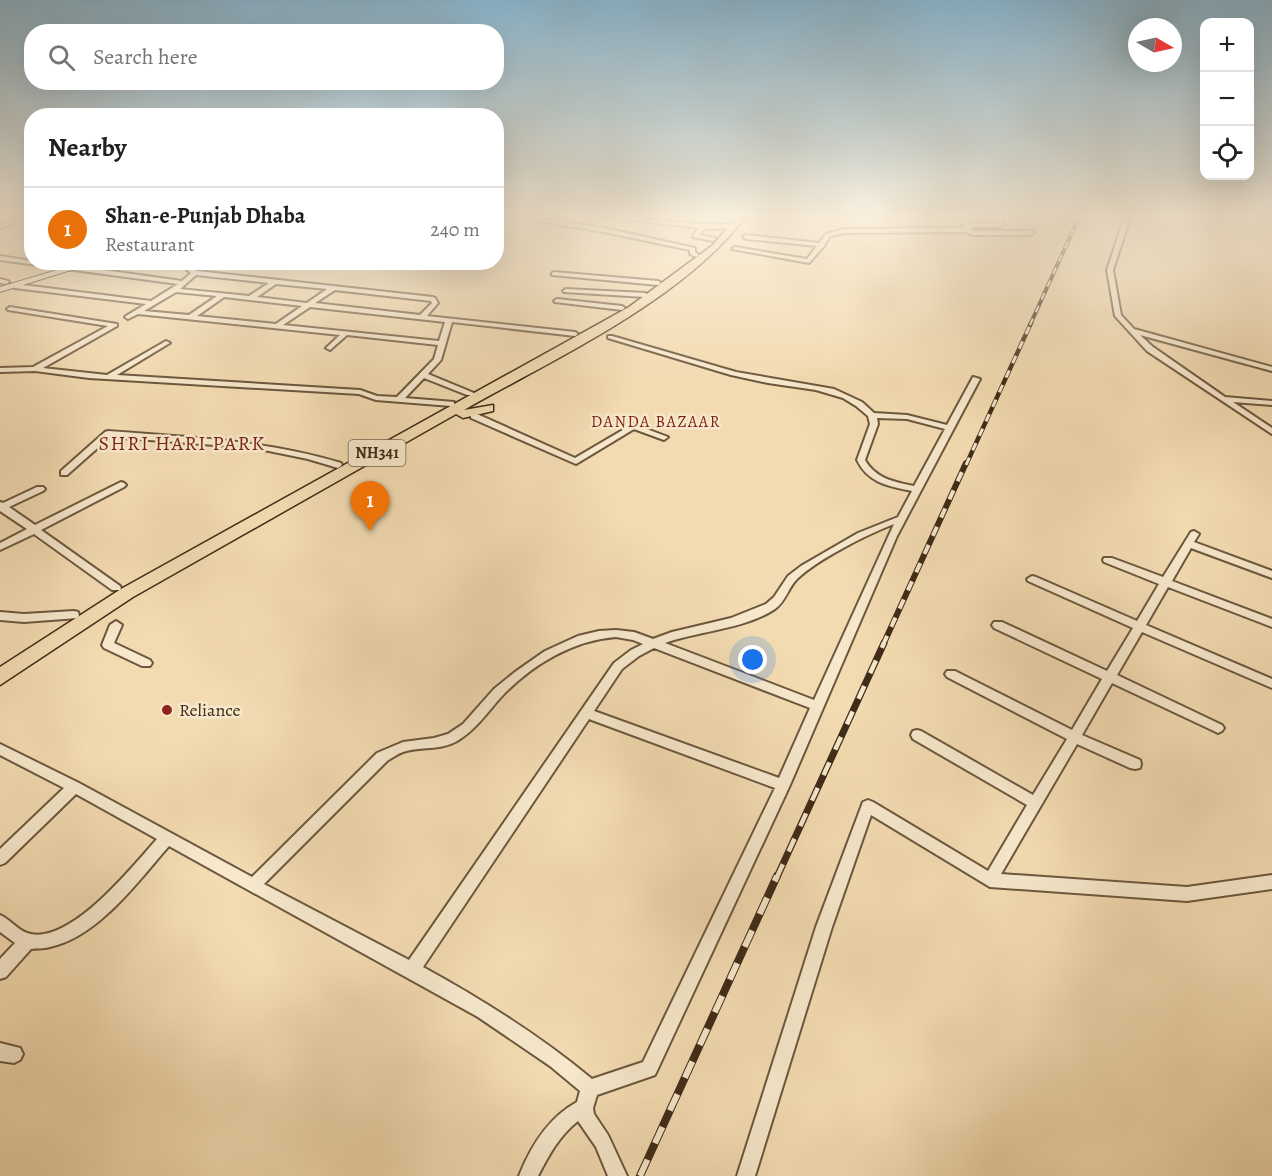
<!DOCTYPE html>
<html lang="en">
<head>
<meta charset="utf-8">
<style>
  :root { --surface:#fff; --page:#f6f6f6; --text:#202124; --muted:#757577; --line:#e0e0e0; --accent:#db2777 }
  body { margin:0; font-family:Alegreya,serif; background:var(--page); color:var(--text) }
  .controls { position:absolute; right:18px; top:18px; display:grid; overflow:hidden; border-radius:12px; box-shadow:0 6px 24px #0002 }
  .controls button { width:54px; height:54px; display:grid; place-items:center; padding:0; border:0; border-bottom:2px solid var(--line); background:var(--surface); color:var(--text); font:30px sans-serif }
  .compass { position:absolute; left:1128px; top:18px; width:54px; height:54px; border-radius:50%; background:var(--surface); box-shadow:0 6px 24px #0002; rotate:99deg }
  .you { position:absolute; left:753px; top:660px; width:21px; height:21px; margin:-15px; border:4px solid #fff; border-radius:50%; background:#1a73e8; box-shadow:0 0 0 9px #1a73e833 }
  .badge { display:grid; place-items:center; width:39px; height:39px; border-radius:50%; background:var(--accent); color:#fff; font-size:20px; font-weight:700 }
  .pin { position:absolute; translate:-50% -50px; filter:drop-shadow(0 2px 3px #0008) }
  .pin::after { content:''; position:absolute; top:32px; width:21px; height:18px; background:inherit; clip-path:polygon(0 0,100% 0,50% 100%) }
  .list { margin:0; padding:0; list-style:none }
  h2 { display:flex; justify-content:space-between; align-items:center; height:78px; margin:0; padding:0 24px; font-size:26px }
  h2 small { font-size:20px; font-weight:400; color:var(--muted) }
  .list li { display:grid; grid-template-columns:39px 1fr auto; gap:18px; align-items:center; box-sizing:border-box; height:84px; padding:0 24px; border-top:2px solid var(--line) }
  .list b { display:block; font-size:22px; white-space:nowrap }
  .list p { margin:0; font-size:20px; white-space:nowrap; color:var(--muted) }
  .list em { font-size:20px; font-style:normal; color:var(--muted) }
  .icon { flex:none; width:33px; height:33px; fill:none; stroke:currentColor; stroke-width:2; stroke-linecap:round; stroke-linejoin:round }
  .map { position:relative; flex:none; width:1272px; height:1176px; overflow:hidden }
  .search { position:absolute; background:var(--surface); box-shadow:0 6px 24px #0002; left:24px; top:24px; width:480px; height:66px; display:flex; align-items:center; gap:15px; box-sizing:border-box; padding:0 21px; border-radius:24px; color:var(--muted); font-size:22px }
  .panel { position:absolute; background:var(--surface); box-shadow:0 6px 24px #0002; left:24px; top:108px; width:480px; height:162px; border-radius:24px }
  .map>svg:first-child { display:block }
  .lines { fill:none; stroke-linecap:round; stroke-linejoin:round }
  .street-casing { stroke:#6c573e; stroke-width:4 }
  .secondary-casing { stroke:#3f2b18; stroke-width:2 }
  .highway-casing { stroke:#3f2b18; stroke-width:3 }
  .street { fill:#f7e8cc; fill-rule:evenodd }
  .secondary { fill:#f7e8cc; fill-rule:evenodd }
  .highway { fill:#f3dbb1; fill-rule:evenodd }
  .rail-far4-casing { stroke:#3f2b18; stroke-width:4 }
  .rail-far3-casing { stroke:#3f2b18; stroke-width:4.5 }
  .rail-far2-casing { stroke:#3f2b18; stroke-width:6 }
  .rail-far1-casing { stroke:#3f2b18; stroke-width:7 }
  .rail-casing { stroke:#3f2b18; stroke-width:8 }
  .rail-far4 { stroke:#f7e8cc; stroke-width:2; stroke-dasharray:7; stroke-linecap:butt }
  .rail-far3 { stroke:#f7e8cc; stroke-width:3; stroke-dasharray:8; stroke-linecap:butt }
  .rail-far2 { stroke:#f7e8cc; stroke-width:4; stroke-dasharray:10; stroke-linecap:butt }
  .rail-far1 { stroke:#f7e8cc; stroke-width:4.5; stroke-dasharray:14; stroke-linecap:butt }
  .rail { stroke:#f7e8cc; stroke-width:6; stroke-dasharray:18; stroke-linecap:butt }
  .poi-dot { fill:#8f2418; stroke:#f7e8cc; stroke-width:2 }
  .labels { text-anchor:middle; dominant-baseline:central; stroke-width:5; stroke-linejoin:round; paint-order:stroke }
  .far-neighbourhood-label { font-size:16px; letter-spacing:1.5px; fill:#7a1f14; stroke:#f7e8cc }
  .shield { fill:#f7e8cc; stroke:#76644e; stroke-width:1.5 }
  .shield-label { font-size:16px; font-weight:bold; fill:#3f2b18 }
  .poi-label { font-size:18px; fill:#3f2b18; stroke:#f7e8cc; text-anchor:start }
  .neighbourhood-label { font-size:20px; letter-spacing:1.5px; fill:#7a1f14; stroke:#f7e8cc }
</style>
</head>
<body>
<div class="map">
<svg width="1272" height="1176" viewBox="0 0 1272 1176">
  <rect width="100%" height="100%" fill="#f3dbb1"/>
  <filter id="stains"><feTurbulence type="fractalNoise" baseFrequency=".00333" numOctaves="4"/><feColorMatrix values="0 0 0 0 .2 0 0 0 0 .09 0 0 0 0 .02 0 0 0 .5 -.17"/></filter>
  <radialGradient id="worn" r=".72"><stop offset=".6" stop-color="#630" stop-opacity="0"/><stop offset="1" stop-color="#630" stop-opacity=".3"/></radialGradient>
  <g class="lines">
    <defs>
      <g id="street">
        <polygon points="24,215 31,215 0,228 0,224"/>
        <polygon points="501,215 515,215 604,228 695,248 695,252 699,255 696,257 690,254 690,250 604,232"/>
        <path d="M590,215C636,215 681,226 727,224L730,226L727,228L704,229L699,235L715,238L716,239L713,241L693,237L698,228Z"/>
        <polygon points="712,215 731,215 736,217 733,219"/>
        <polygon points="956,215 961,215 967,223 997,224 1000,215 1006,215 1001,227 969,227 973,231 1031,231 1034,233 1031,235 971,235 967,232 845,233 830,236 824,246 809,263 732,249 735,247 807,259 817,246 746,239 743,237 746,235 819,243 826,234 845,229 965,228"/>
        <polygon points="1125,215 1131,215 1113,270 1121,315 1134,329 1272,367 1272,371 1140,335 1153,347 1225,397 1272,401 1272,405 1233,402 1272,428 1272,434 1147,351 1115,316 1107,270"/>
        <path d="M0,256L32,261V262H46L182,281L191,273L183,267L160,262C175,262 185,263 197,271L433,297L435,298L438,303L427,316L575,332L578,334L575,336L452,322L441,360L428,374L474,393L473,395H467L424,378L405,398L454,402V406H451L376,400L359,394L89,378L35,371L0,372V368L33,367L108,326L8,310L7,309L10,307L117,324V326L43,368L107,375L166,341L170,343L168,344L117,375L360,390L377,396L397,397L434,359L438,345L347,335L330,350L326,348L340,335L138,314L128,319L125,317L126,316L146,304L15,288L12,286L15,284L151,301L178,284L0,260ZM196,275L269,283L249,296L180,289ZM276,284L327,289L307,303L257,297ZM335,290L431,301L432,303L420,315L315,303ZM176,292L217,296L189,315L144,311ZM224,297L302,306L276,324L197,316ZM310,307L445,322L439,341L283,325Z"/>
        <polygon points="554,272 658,281 661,283 658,285 552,275 552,273"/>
        <polygon points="0,279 8,281 9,282 6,284 0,283"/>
        <polygon points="566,289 645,293 648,295 645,297 564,292 563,291"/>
        <polygon points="557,299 622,306 625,308 622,310 555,302 554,301"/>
        <path d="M608,336H612L736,372L834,389L862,402L874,413L907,415L947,425L973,377L980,379L897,536L790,785L655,1075L597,1095L593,1108L594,1114L608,1135L627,1176H608L596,1147L578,1121C559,1136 549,1155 538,1176H519C531,1146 548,1118 577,1102L580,1091L550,1066L478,1017L169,846C138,881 98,937 50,947C44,949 37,948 31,949L6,977L0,979V959L15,943L0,932V915C10,919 16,929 27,933C69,947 132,867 157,839L76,794L5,863L0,865V849L64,788L0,755V744L79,783L252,877L377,753L403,742L434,738L448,734L463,724L494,689L515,672L545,651L578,636L599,631L616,630L634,632L653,639L672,632L731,618L766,604L774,597L788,576L801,566L858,533L898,517L912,491C888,486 868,483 857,460L870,424L868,416L856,406L843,398L816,390L768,383L731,375L608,338ZM877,418L907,419L945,429L914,486C895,482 876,479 865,460L878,424ZM894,524L814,700L665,643C699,631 745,629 775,609C786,601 788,588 797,579C818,559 866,535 894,524ZM616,637L633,640L643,644L631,650L614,663L409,960L264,884L387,761C392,758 397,754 403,752C421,746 440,751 457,741C476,730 488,711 503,695C533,664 574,640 616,637ZM654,648L810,708L779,778L594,711L622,669L639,656ZM589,719L775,788L643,1062L592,1079C539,1035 483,1000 423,967Z"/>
        <polygon points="471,414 477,414 575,458 633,424 668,437 664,440 634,429 576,464 471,418"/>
        <path d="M108,431C187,437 265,440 341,463L342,465L338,468L308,459L254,448L110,437L67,475H61V471L105,432Z"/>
        <polygon points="121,482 124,483 126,485 124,487 41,530 120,586 121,588 120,590 112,590 34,534 0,550 0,543 27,529 0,511 0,502 3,503 37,487 43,487 45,489 43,491 9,507 35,525"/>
        <polygon points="1194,531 1199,534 1194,542 1272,571 1272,578 1191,548 1172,581 1272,619 1272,627 1168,587 1146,625 1272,679 1272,688 1142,632 1117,675 1222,725 1224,728 1222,731 1218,733 1214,731 1112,683 1082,735 1140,760 1141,764 1140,768 1135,769 1130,768 1077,744 1001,874 1187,887 1272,875 1272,889 1187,901 990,887 871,815 832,927 755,1176 737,1176 816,927 863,802 868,800 873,802 988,871 1027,805 913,739 911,735 913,731 917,730 921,731 1033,795 1067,739 947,677 945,674 947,671 955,671 1072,730 1102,679 994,628 992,625 994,622 1002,622 1107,671 1133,628 1028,581 1027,579 1032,576 1036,577 1137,621 1159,584 1104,562 1103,560 1104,558 1112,558 1163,577 1191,532"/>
        <polygon points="74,611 78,612 79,615 78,618 24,622 0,620 0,612 24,614"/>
        <polygon points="116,621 122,625 114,643 150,660 152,663 150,666 142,666 104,648 102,645 110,625"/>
        <polygon points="0,1043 20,1048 23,1054 20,1060 14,1063 0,1061"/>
      </g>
      <g id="secondary">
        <polygon points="1250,215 1272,215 1272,219"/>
        <polygon points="84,262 97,262 0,292 0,287"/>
      </g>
      <path id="highway" d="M738,215H747C682,301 557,357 464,410L493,405V411L463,418L456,414L133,597L0,685V667L121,589L629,307L713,245Z"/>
    </defs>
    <!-- street casing -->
    <use href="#street" class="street-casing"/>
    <!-- secondary casing -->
    <use href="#secondary" class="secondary-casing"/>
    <!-- highway casing -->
    <use href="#highway" class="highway-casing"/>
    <!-- street -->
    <use href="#street" class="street"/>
    <!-- secondary -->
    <use href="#secondary" class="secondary"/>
    <!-- highway -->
    <use href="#highway" class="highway"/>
    <defs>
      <polyline id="rail-far4" points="1030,325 1080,215"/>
      <polyline id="rail-far3" points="966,465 1031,323"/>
      <polyline id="rail-far2" points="883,645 966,463"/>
      <polyline id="rail-far1" points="777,877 884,643"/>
      <polyline id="rail" points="640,1176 777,876"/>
    </defs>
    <!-- rail-far4 casing -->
    <use href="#rail-far4" class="rail-far4-casing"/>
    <!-- rail-far3 casing -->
    <use href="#rail-far3" class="rail-far3-casing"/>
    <!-- rail-far2 casing -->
    <use href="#rail-far2" class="rail-far2-casing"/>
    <!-- rail-far1 casing -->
    <use href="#rail-far1" class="rail-far1-casing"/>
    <!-- rail casing -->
    <use href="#rail" class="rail-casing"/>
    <!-- rail-far4 -->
    <use href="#rail-far4" class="rail-far4"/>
    <!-- rail-far3 -->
    <use href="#rail-far3" class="rail-far3"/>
    <!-- rail-far2 -->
    <use href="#rail-far2" class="rail-far2"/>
    <!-- rail-far1 -->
    <use href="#rail-far1" class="rail-far1"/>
    <!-- rail -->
    <use href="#rail" class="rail"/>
  </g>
  <!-- sky -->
  <linearGradient id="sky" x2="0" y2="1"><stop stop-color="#89b7d2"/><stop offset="0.57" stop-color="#faefdc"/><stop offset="1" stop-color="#faefdc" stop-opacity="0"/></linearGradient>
  <rect width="1272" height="380" fill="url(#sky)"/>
  <!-- markers -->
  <circle class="poi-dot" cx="167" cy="710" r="6"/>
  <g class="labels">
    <!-- far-neighbourhood labels -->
    <g class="far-neighbourhood-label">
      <text x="656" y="422">DANDA BAZAAR</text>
    </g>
    <!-- shield labels -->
    <rect class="shield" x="348.5" y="440" width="57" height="26" rx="4.5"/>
    <g class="shield-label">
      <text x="377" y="453">NH341</text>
    </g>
    <!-- poi labels -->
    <g class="poi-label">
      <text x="179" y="710">Reliance</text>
    </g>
    <!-- neighbourhood labels -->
    <g class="neighbourhood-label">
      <text x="182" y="443">SHRI HARI PARK</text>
    </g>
  </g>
  <rect width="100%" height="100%" filter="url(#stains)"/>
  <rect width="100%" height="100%" fill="url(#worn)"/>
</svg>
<div class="controls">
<button>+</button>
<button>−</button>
<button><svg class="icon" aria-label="locate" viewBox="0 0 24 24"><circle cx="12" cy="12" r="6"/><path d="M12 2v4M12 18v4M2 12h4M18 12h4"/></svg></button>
</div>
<svg class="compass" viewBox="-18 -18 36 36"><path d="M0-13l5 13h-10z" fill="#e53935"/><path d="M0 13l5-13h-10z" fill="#757577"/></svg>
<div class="you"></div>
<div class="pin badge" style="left:370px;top:531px;background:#e8710a">1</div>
<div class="search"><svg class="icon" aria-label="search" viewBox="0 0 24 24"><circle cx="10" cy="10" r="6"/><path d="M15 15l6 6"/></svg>Search here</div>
<section class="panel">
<h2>Nearby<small></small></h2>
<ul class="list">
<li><span class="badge" style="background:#e8710a">1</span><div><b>Shan-e-Punjab Dhaba</b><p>Restaurant</p></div><em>240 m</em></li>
</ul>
</section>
</div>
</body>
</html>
